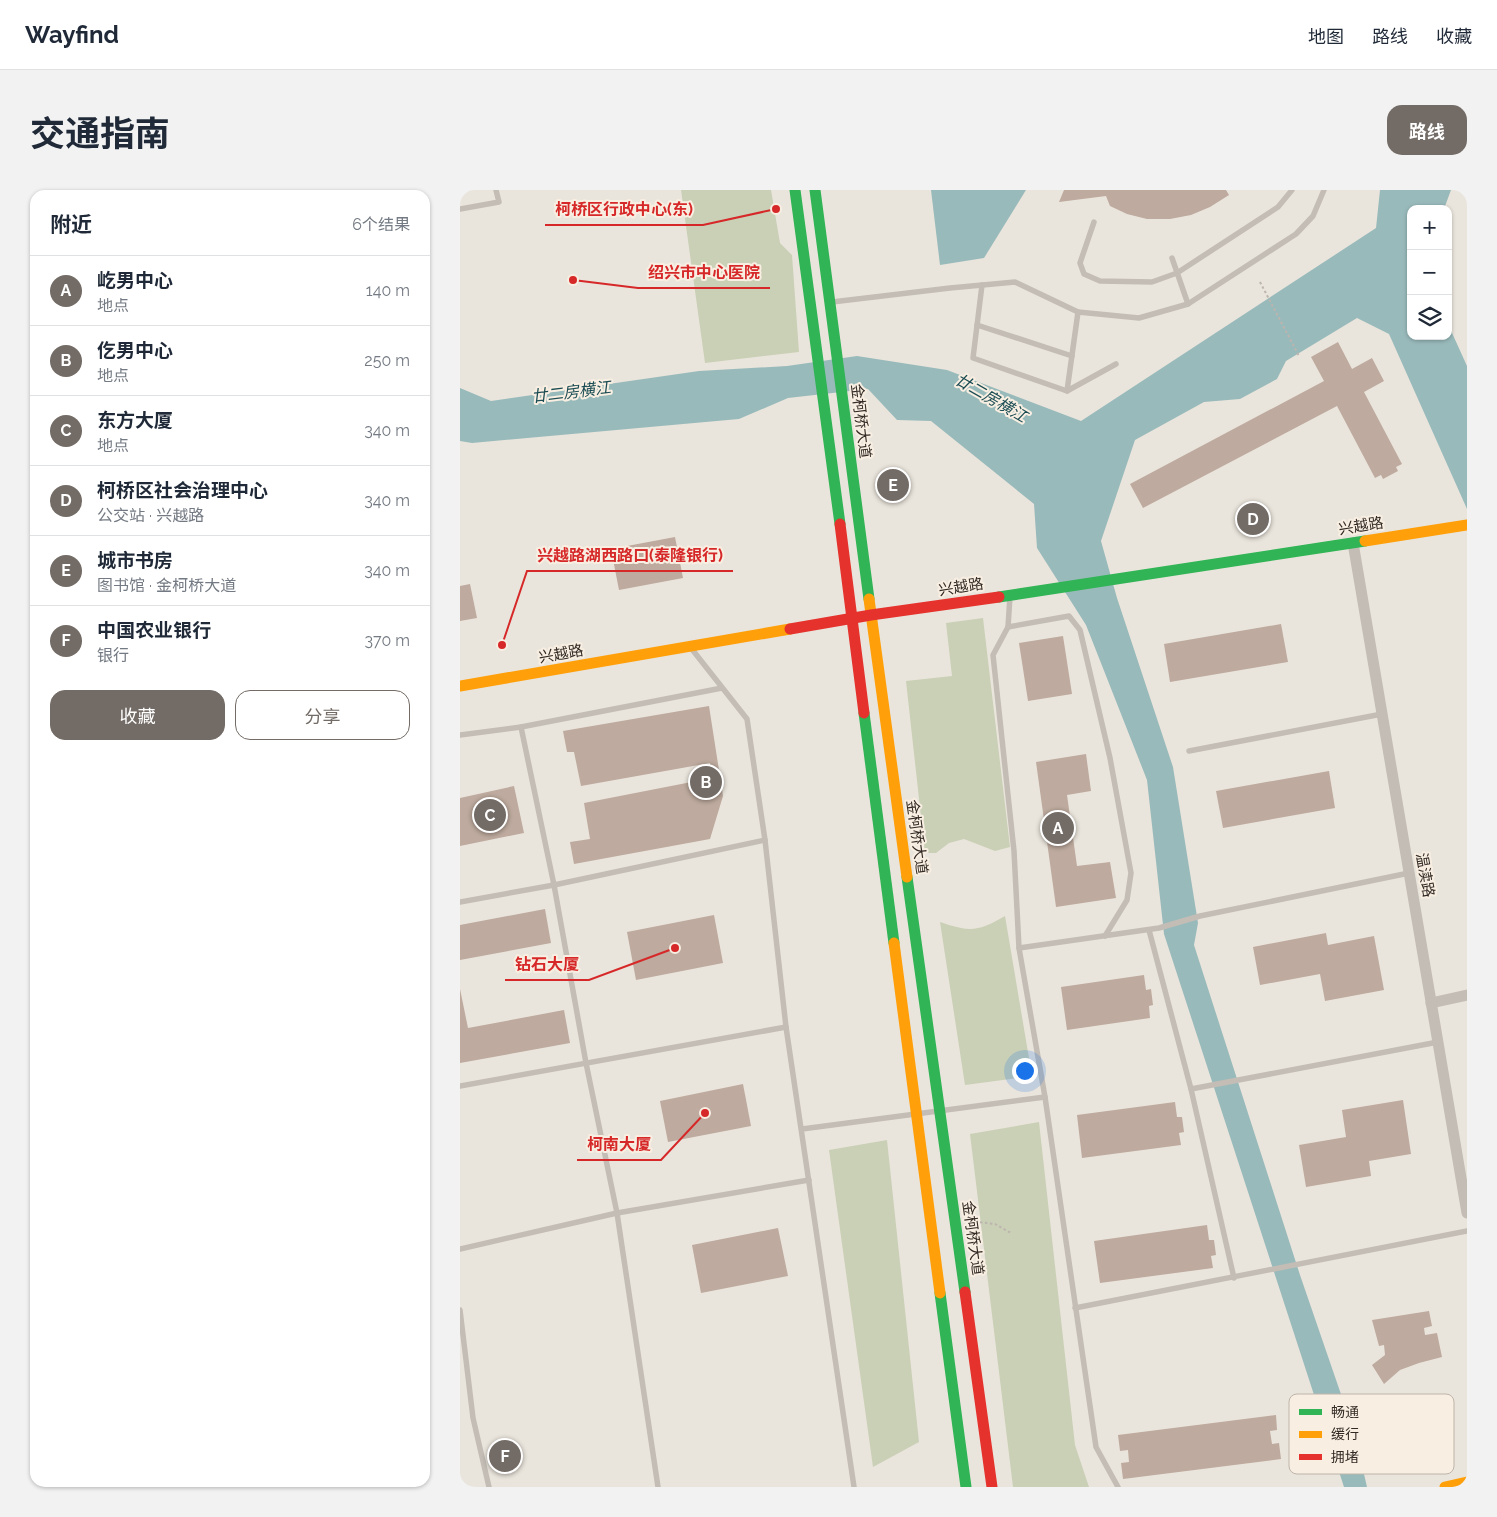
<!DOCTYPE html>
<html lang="zh">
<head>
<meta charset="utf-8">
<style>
  :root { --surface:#fff; --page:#f2f2f3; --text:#1f2937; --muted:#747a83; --line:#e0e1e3; --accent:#736b65 }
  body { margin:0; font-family:Raleway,"Noto Sans SC",sans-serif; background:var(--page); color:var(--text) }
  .controls { position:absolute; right:15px; top:15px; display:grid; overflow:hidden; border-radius:10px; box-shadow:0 1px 4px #0004 }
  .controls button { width:45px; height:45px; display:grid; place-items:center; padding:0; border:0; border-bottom:1px solid var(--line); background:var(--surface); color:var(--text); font:25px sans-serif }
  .you { position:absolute; left:564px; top:880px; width:18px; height:18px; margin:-12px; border:4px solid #fff; border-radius:50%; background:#1a73e8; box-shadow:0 0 0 8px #1a73e833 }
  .badge { display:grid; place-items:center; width:32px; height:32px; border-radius:50%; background:var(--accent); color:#fff; font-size:16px; font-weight:700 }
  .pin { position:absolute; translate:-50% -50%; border:2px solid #fff; box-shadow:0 1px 5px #0006 }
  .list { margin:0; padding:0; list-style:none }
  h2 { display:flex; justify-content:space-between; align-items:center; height:65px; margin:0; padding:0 20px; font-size:21px }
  h2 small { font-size:16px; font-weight:400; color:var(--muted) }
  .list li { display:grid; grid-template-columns:32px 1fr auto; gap:15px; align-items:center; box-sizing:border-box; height:70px; padding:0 20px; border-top:1px solid var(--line) }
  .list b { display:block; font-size:19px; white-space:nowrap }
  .list p { margin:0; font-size:16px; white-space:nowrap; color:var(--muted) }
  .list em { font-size:16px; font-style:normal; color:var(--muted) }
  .actions { display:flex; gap:10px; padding:15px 20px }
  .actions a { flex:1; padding:11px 0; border:1px solid var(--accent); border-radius:15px; text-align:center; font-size:18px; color:var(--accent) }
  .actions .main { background:var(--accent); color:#fff }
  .icon { flex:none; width:28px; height:28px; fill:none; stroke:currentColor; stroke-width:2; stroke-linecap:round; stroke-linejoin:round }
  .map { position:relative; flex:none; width:1007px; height:1297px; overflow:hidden; border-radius:15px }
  header { display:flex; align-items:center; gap:30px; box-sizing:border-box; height:70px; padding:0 25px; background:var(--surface); border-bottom:1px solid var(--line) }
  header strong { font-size:24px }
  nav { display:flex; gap:28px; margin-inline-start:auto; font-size:18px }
  .intro { display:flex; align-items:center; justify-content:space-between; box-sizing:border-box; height:120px; padding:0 30px }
  h1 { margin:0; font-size:35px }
  .button { padding:12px 22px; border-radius:15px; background:var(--accent); color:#fff; font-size:18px; font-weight:700 }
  main { display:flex; gap:30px; padding:0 30px }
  aside { flex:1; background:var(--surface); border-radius:15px; box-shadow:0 1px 4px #0004 }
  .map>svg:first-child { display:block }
  .green { fill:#cad0b6 }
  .water { fill:#99babb }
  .building { fill:#beaa9e }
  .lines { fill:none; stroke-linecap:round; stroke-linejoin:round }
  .path { stroke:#bcb5ae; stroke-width:2; stroke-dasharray:2.5 2.5; stroke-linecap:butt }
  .lane { stroke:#c3bdb6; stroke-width:5.5 }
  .street { stroke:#c3bdb6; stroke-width:11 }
  .fast { stroke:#30b455; stroke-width:11 }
  .slow { stroke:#ff9f0a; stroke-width:11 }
  .jam { stroke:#e5322d; stroke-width:11 }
  .labels { text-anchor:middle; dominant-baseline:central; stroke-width:4; stroke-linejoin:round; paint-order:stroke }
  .street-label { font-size:15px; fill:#332a25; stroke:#f8efe2 }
  .water-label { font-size:16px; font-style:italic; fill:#1b4c53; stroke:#f8efe2 }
  .key { fill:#f8efe2; stroke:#bdb4a9; stroke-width:1 }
  .key-label { font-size:14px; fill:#332a25 }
  .leader { fill:none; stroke:#d62828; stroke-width:2 }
  .callout-dot { fill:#d62828; stroke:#f8efe2; stroke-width:2 }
  .callout-label { font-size:16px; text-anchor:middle; font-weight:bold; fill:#d62828; stroke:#f8efe2; stroke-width:4; stroke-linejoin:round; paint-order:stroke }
</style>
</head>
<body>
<header>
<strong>Wayfind</strong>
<nav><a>地图</a><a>路线</a><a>收藏</a></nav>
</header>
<div class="intro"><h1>交通指南</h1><a class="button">路线</a></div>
<main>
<aside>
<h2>附近<small>6个结果</small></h2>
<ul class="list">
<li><span class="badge">A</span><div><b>屹男中心</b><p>地点</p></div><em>140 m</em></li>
<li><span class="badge">B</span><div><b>仡男中心</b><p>地点</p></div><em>250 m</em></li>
<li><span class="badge">C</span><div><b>东方大厦</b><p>地点</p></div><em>340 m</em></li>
<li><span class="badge">D</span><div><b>柯桥区社会治理中心</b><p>公交站 · 兴越路</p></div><em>340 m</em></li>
<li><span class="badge">E</span><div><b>城市书房</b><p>图书馆 · 金柯桥大道</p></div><em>340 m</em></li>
<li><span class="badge">F</span><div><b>中国农业银行</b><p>银行</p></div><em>370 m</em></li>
</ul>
<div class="actions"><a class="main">收藏</a><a>分享</a></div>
</aside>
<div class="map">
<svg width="1007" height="1297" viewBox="0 0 1007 1297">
  <rect width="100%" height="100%" fill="#eae5dc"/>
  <!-- green -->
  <g class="green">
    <polygon points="221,0 311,0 320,53 332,65 339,162 245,173"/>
    <polygon points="523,428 550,657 535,661 504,649 489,653 476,663 465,663 446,491 492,486 486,433"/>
    <path d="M545,726L572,886L505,895L480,732C509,742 518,742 545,726Z"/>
    <polygon points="579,932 615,1255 629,1297 553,1297 510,944"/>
    <polygon points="427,950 459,1252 413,1277 369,960"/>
  </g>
  <!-- water -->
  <g class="water">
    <polygon points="471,0 566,0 524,68 480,75"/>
    <polygon points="920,0 991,0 984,19 951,19 951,146 988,146 988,134 1007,176 1007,319 929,144 897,128 826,171 817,189 780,209 744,212 675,250 641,351 657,408 713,577 738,733 734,755 840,1085 895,1245 907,1297 884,1297 704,744 687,590 626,435 577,358 574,314 471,231 437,230 408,199 328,208 279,229 12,253 0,251 0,198 31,211 239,181 327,176 397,166 487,180 621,231 916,38"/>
  </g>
  <!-- building -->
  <g class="building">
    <polygon points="604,0 766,0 769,5 750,17 731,25 710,29 687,29 667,24 650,16 646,6 599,12"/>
    <polygon points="878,152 892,179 912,168 924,191 904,202 942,274 936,277 938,281 923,289 921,285 915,288 877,216 683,318 670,294 864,191 851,167"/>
    <polygon points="215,347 223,388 159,400 151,359"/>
    <polygon points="10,394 17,428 0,431 0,396"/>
    <polygon points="821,434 828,472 710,492 704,454"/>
    <polygon points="603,446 612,504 568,511 559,453"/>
    <polygon points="249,516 263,606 250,649 114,674 110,652 130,649 124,613 252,588 250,573 121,596 114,562 107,562 103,541"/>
    <polygon points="626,564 631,601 607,605 617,676 650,672 656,708 596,717 576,572"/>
    <polygon points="869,581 875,618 763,638 756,601"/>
    <polygon points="54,596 64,643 0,656 0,608"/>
    <polygon points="85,719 91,753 0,770 0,735"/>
    <polygon points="254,725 263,773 176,790 167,742"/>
    <polygon points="866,743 868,755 914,746 924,800 865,811 860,784 800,795 793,757"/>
    <polygon points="684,785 686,800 691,799 693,815 689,816 690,828 607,840 601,797"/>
    <polygon points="0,799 8,838 104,820 110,853 0,873"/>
    <polygon points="283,894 291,936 208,952 200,911"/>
    <polygon points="943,910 951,964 909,971 911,986 846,997 839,955 886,947 882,920"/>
    <polygon points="715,912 717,927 722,927 724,942 719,943 721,955 622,968 617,925"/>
    <polygon points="747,1035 749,1050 754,1050 756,1065 751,1066 753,1078 640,1093 634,1051"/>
    <polygon points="318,1038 328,1086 241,1103 232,1055"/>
    <polygon points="969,1121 972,1136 964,1138 965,1145 977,1143 982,1167 959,1173 940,1180 924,1194 912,1175 925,1165 924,1155 919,1156 912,1130"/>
    <polygon points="816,1225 817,1240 810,1241 812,1254 819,1253 821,1269 663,1289 661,1273 669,1272 668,1260 660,1261 658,1245"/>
  </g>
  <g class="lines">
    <!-- path -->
    <g class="path">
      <polyline points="800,92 839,166"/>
      <polyline points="510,1031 535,1034 551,1043"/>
    </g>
    <!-- lane -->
    <g class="lane">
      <polyline points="0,19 39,12 36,0"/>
      <polyline points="634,32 620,73 624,84 640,91 692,92 717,83 818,17 832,0"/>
      <polyline points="712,68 728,114"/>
      <polyline points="522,95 513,168 607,201 656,174"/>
      <polyline points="372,112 490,98 555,92 618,122 679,128 728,114 836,44 853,26 864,0"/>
      <polyline points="517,135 612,166"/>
      <polyline points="607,201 618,122"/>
      <polyline points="550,406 548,437 533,465 554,661 559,758 585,907 636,1257 658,1297"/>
      <polyline points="548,437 609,426 620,440 650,568 671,683 667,710 645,746"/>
      <polyline points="231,458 287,529 305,650 326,837 394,1297"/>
      <polyline points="61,537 94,695 126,873 157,1023 198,1297"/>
      <polyline points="0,545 61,537 262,498"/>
      <polyline points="729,561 922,524"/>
      <polyline points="0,712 94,695 305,650"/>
      <polyline points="689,740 731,899 774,1088"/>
      <polyline points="559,758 699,738 740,726 949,683"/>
      <polyline points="0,896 326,837"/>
      <polyline points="731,899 978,852"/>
      <polyline points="342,939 585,907"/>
      <polyline points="0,1059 157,1023 349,990"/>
      <polyline points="615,1118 1007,1041"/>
      <polyline points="0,1120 13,1228 29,1297"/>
    </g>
    <!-- street -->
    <g class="street">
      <polyline points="893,353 1007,1023"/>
      <polyline points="971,813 1007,805"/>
    </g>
    <!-- fast -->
    <g class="fast">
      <polyline points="335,0 380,334"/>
      <polyline points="355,0 409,409"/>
      <polyline points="539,407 905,351"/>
      <polyline points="404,523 434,753"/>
      <polyline points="447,687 505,1102"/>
      <polyline points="480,1103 506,1297"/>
    </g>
    <!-- slow -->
    <g class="slow">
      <polyline points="905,351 1007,335"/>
      <polyline points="409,409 447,687"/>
      <polyline points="0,496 330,439"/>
      <polyline points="434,753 480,1103"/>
      <polyline points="985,1297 1007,1292"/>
    </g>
    <!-- jam -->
    <g class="jam">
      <polyline points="380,334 404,523"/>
      <polyline points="330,439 411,425 539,407"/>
      <polyline points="505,1102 532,1297"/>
    </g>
  </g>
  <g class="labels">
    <!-- street labels -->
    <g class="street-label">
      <text transform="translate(401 231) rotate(83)">金柯桥大道</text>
      <text transform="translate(901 336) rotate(-9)">兴越路</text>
      <text transform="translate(501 397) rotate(-9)">兴越路</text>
      <text transform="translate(101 464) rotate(-10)">兴越路</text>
      <text transform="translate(457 647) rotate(82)">金柯桥大道</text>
      <text transform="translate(965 685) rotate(80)">温渎路</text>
      <text transform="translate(513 1048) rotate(82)">金柯桥大道</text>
    </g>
    <!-- water labels -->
    <g class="water-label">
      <text transform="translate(111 202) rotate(-7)">廿二房横江</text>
      <text transform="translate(531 208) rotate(30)">廿二房横江</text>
    </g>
  </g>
  <!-- legend -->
  <rect x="829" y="1204" width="165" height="80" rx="8" class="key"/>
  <rect x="839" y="1219" width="23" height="6" fill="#30b455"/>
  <rect x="839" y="1241" width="23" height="7" fill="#ff9f0a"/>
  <rect x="839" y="1264" width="23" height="6" fill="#e5322d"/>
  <g class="key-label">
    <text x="871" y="1227">畅通</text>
    <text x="871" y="1249">缓行</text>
    <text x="871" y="1272">拥堵</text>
  </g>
  <!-- callouts -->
  <path class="leader" d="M316 19L243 35H85M113 90L178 98H310M42 455L67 381H273M215 758L129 790H45M245 923L201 970H117"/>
  <g class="callout-dot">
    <circle cx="316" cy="19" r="5"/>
    <circle cx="113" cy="90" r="5"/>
    <circle cx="42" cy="455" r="5"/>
    <circle cx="215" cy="758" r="5"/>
    <circle cx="245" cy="923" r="5"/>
  </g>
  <g class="callout-label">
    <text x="164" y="25">柯桥区行政中心(东)</text>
    <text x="244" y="88">绍兴市中心医院</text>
    <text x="170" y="371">兴越路湖西路口(泰隆银行)</text>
    <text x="87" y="780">钻石大厦</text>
    <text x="159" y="960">柯南大厦</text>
  </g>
</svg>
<div class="controls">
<button>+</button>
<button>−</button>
<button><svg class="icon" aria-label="layers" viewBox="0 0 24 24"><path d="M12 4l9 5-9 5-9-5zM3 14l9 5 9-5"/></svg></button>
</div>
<div class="you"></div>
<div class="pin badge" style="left:598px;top:638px">A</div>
<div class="pin badge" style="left:246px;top:592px">B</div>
<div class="pin badge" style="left:30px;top:625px">C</div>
<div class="pin badge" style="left:793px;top:329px">D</div>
<div class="pin badge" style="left:433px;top:295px">E</div>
<div class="pin badge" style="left:45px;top:1266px">F</div>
</div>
</main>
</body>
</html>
